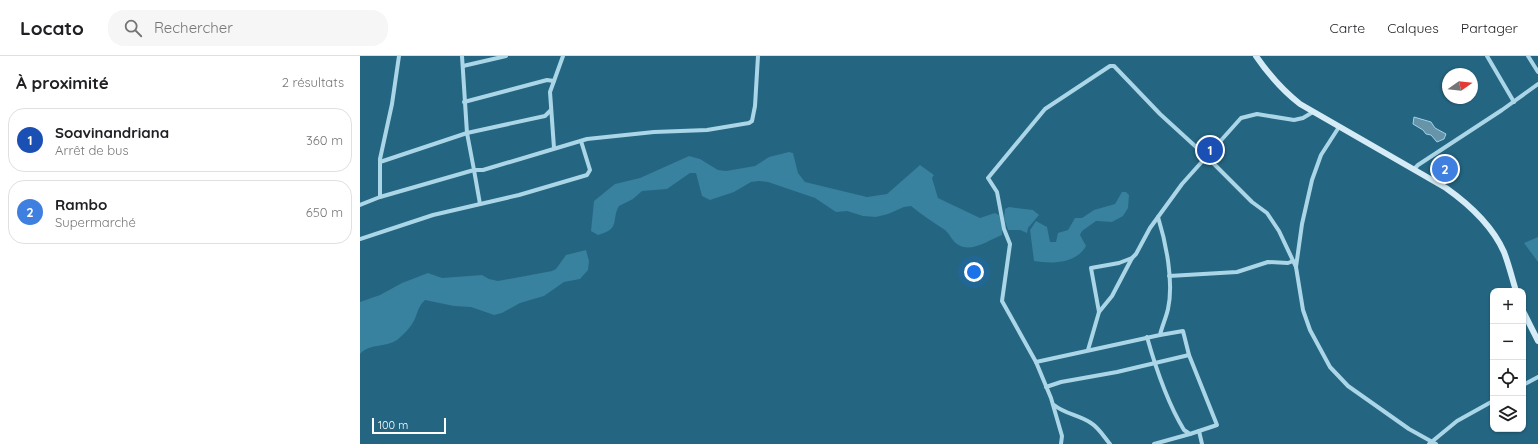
<!DOCTYPE html>
<html lang="fr">
<head>
<meta charset="utf-8">
<style>
  :root { --surface:#fff; --page:#f6f6f6; --text:#202124; --muted:#757577; --line:#e0e0e0; --accent:#ea580c }
  body { margin:0; font-family:Quicksand,sans-serif; background:var(--page); color:var(--text) }
  .controls { position:absolute; right:12px; bottom:12px; display:grid; overflow:hidden; border-radius:8px; box-shadow:0 1px 3px #0004 }
  .controls button { width:36px; height:36px; display:grid; place-items:center; padding:0; border:0; border-bottom:1px solid var(--line); background:var(--surface); color:var(--text); font:20px sans-serif }
  .compass { position:absolute; left:1082px; top:12px; width:36px; height:36px; border-radius:50%; background:var(--surface); box-shadow:0 1px 3px #0004; rotate:76deg }
  .scale { position:absolute; left:12px; bottom:10px; width:74px; box-sizing:border-box; padding-left:4px; border:2px solid #fff; border-top:0; font-size:11px; line-height:14px; white-space:nowrap; color:#fff; -webkit-text-stroke:3px #246581; paint-order:stroke }
  .you { position:absolute; left:614px; top:216px; width:14px; height:14px; margin:-10px; border:3px solid #fff; border-radius:50%; background:#1a73e8; box-shadow:0 0 0 6px #1a73e833 }
  .badge { display:grid; place-items:center; width:26px; height:26px; border-radius:50%; background:var(--accent); color:#fff; font-size:13px; font-weight:700 }
  .pin { position:absolute; translate:-50% -50%; border:2px solid #fff; box-shadow:0 1px 4px #0006 }
  .list { margin:0; padding:0; list-style:none }
  h2 { display:flex; justify-content:space-between; align-items:center; height:52px; margin:0; padding:0 16px; font-size:17px }
  h2 small { font-size:13px; font-weight:400; color:var(--muted) }
  .list li { display:grid; grid-template-columns:26px 1fr auto; gap:12px; align-items:center; box-sizing:border-box; height:64px; margin:0 8px 8px; padding:0 8px; border:1px solid var(--line); border-radius:16px }
  .list b { display:block; font-size:15px; white-space:nowrap }
  .list p { margin:0; font-size:13px; white-space:nowrap; color:var(--muted) }
  .list em { font-size:13px; font-style:normal; color:var(--muted) }
  .icon { flex:none; width:22px; height:22px; fill:none; stroke:currentColor; stroke-width:2; stroke-linecap:round; stroke-linejoin:round }
  .map { position:relative; flex:none; width:1178px; height:388px; overflow:hidden }
  header { display:flex; align-items:center; gap:24px; box-sizing:border-box; height:56px; padding:0 20px; background:var(--surface); border-bottom:1px solid var(--line) }
  header strong { font-size:19px }
  nav { display:flex; gap:22px; margin-inline-start:auto; font-size:14px }
  .search { width:280px; height:36px; background:var(--page); display:flex; align-items:center; gap:10px; box-sizing:border-box; padding:0 14px; border-radius:16px; color:var(--muted); font-size:15px }
  main { display:flex }
  aside { flex:1; background:var(--surface) }
  .map>svg:first-child { display:block }
  .green { fill:#38819f }
  .water { fill:#6794a8; stroke:#9fd4e8 }
  .lines { fill:none; stroke-linecap:round; stroke-linejoin:round }
  .street { stroke:#abd6e7; stroke-width:4 }
  .secondary { stroke:#d5ecf6; stroke-width:6 }
</style>
</head>
<body>
<header>
<strong>Locato</strong>
<div class="search"><svg class="icon" aria-label="search" viewBox="0 0 24 24"><circle cx="10" cy="10" r="6"/><path d="M15 15l6 6"/></svg>Rechercher</div>
<nav><a>Carte</a><a>Calques</a><a>Partager</a></nav>
</header>
<main>
<aside>
<h2>À proximité<small>2 résultats</small></h2>
<ul class="list">
<li><span class="badge" style="background:#1a4fb4">1</span><div><b>Soavinandriana</b><p>Arrêt de bus</p></div><em>360 m</em></li>
<li><span class="badge" style="background:#3f7fe0">2</span><div><b>Rambo</b><p>Supermarché</p></div><em>650 m</em></li>
</ul>
</aside>
<div class="map">
<svg width="1178" height="388" viewBox="0 0 1178 388">
  <rect width="100%" height="100%" fill="#246581"/>
  <!-- green -->
  <g class="green">
    <path d="M429,96L433,97L438,117L445,126L507,141L527,138L560,109L574,119L572,122L578,142L620,162L635,157L639,159L642,171V179C629,184 610,198 597,188C592,185 590,178 585,174C573,166 562,159 551,150L544,151L528,158L516,161L503,160L487,155L476,156L455,142L408,126L399,125L391,126L374,136L350,144L342,140L336,117H330L307,133L282,135L273,143L259,150C251,164 261,173 238,179L231,175L234,145L255,128L280,122L329,100L340,103L358,114L366,115L395,110L409,101Z"/>
    <path d="M762,136H766L769,139L768,152L763,160L752,166L736,165L722,175L720,179L726,190C716,208 691,208 674,205L670,174L676,165L687,171L690,186H696L698,177L708,174L715,162H722L734,154L755,148Z"/>
    <polygon points="649,151 673,154 679,159 668,172 667,177 660,174 648,174 644,162 645,153"/>
    <polygon points="1178,181 1178,206 1164,187"/>
    <path d="M226,194L229,205L228,214L220,223L204,226L184,240L160,247L142,257L134,259L111,251L94,250L65,244C57,251 58,259 52,268C49,273 42,280 37,284C25,292 10,287 0,298V246L20,239L42,227L68,217L82,222L122,219L129,223L138,225L192,215L196,213L206,199Z"/>
  </g>
  <!-- water -->
  <polygon class="water" points="1054,61 1071,66 1075,72 1086,78 1084,83 1077,86 1071,79 1066,78 1063,74 1053,68"/>
  <g class="lines">
    <!-- street -->
    <g class="street">
      <polyline points="1127,0 1154,46"/>
      <polyline points="1168,0 1178,16"/>
      <polyline points="103,10 146,0"/>
      <polyline points="104,46 187,24 194,25"/>
      <polyline points="979,71 961,99 952,124 942,168 936,211 943,254 950,274 970,311 988,330 1049,373 1076,388"/>
      <polyline points="194,92 190,36 203,0"/>
      <polyline points="20,106 107,77 185,60 191,54"/>
      <polyline points="1054,113 1058,109 1142,54 1178,28"/>
      <polyline points="20,141 114,114 107,77 102,0"/>
      <polyline points="120,148 114,114 123,114 227,83 294,76 347,74 389,67 392,65 395,50 398,0"/>
      <polyline points="0,149 20,141 20,103 32,48 39,0"/>
      <polyline points="0,183 73,159 159,139 227,119 230,114 221,85"/>
      <polyline points="809,220 877,216 908,206 928,207 933,205"/>
      <polyline points="739,256 752,240 772,202"/>
      <path d="M787,281C796,313 807,346 824,374L830,378L857,369L829,299L823,275L800,279"/>
      <polyline points="728,294 739,256 731,212 759,207 772,202 776,198 790,172 822,128 881,62 897,58 934,64 943,62 953,56"/>
      <path d="M676,306L800,279C802,270 806,262 808,253C814,226 806,187 798,161"/>
      <polyline points="1163,329 1178,321"/>
      <polyline points="686,331 701,326 757,316 829,299"/>
      <path d="M694,349C705,358 719,359 731,367C739,372 744,381 750,388"/>
      <polyline points="839,375 842,388"/>
      <polyline points="701,388 702,380 691,342 676,306 642,245 650,188 644,173 637,136 628,122 685,53 750,10 754,10 800,58 846,100 892,146 907,157 919,175 936,211"/>
      <polyline points="794,388 830,378"/>
      <polyline points="1069,388 1097,365 1133,345"/>
    </g>
    <!-- secondary -->
    <g class="secondary">
      <path d="M896,0C909,19 922,34 940,48L1086,132C1110,149 1132,169 1144,196C1149,209 1152,222 1156,235"/>
      <polyline points="1163,255 1178,285"/>
    </g>
  </g>
</svg>
<div class="controls">
<button>+</button>
<button>−</button>
<button><svg class="icon" aria-label="locate" viewBox="0 0 24 24"><circle cx="12" cy="12" r="6"/><path d="M12 2v4M12 18v4M2 12h4M18 12h4"/></svg></button>
<button><svg class="icon" aria-label="layers" viewBox="0 0 24 24"><path d="M12 4l9 5-9 5-9-5zM3 14l9 5 9-5"/></svg></button>
</div>
<svg class="compass" viewBox="-18 -18 36 36"><path d="M0-13l5 13h-10z" fill="#e53935"/><path d="M0 13l5-13h-10z" fill="#757577"/></svg>
<div class="scale">100 m</div>
<div class="you"></div>
<div class="pin badge" style="left:850px;top:94px;background:#1a4fb4">1</div>
<div class="pin badge" style="left:1085px;top:113px;background:#3f7fe0">2</div>
</div>
</main>
</body>
</html>
